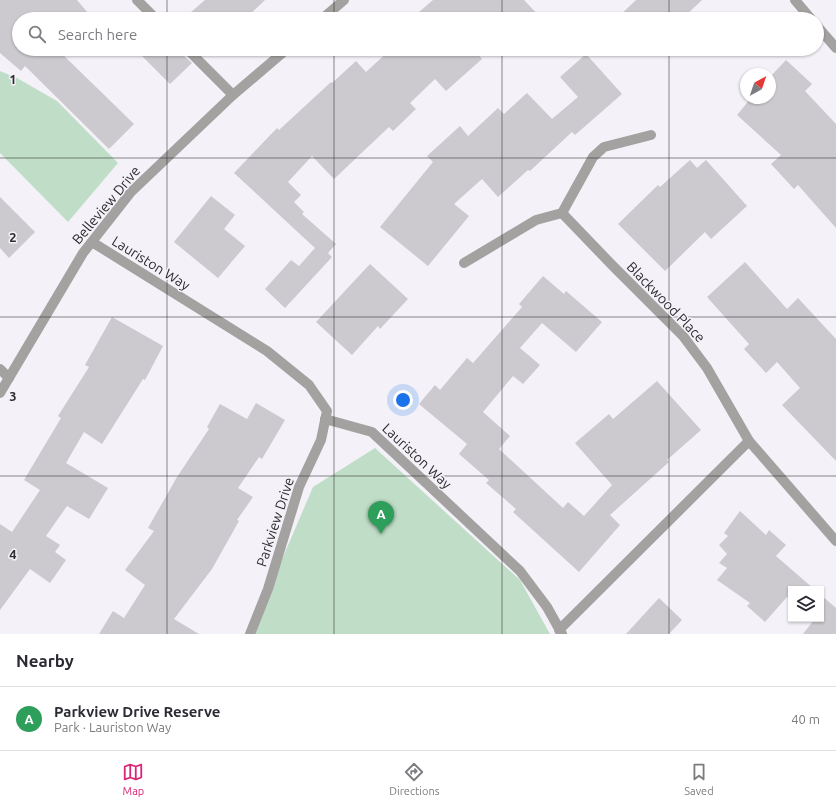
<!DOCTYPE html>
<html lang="en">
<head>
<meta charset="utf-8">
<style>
  :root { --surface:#fff; --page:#f7f7f7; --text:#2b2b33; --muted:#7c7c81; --line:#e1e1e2; --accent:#db2777 }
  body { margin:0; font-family:Ubuntu,sans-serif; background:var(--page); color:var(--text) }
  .controls { position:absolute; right:12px; bottom:12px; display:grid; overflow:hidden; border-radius:0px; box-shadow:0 1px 3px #0004 }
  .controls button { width:36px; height:36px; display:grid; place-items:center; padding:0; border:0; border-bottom:1px solid var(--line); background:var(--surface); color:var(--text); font:20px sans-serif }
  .compass { position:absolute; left:740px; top:68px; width:36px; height:36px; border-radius:50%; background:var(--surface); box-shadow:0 1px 3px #0004; rotate:40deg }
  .you { position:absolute; left:403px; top:400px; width:14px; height:14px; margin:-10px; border:3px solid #fff; border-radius:50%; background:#1a73e8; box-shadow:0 0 0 6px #1a73e833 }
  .badge { display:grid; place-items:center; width:26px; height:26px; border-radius:50%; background:var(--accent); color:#fff; font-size:13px; font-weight:700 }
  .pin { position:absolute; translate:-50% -33px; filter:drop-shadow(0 1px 2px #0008) }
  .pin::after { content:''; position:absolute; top:21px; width:14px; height:12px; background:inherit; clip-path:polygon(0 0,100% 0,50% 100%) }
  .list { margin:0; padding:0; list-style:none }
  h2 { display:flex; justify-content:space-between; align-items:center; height:52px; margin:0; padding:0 16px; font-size:17px }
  h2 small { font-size:13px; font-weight:400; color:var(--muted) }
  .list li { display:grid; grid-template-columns:26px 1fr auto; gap:12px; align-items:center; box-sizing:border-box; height:64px; padding:0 16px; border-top:1px solid var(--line) }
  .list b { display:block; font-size:15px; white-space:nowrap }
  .list p { margin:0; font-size:13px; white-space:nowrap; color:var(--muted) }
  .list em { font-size:13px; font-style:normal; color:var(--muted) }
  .icon { flex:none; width:22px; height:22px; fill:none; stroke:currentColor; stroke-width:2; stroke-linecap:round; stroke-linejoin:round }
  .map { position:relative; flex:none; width:836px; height:634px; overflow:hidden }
  .search { position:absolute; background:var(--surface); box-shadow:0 1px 3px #0004; left:12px; right:12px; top:12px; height:44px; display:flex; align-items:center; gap:10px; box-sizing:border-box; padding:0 14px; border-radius:22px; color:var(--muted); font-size:15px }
  .sheet { height:116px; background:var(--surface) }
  nav { display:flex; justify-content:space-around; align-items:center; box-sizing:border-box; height:56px; border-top:1px solid var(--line); background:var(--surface); font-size:11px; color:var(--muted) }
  nav a { display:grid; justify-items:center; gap:2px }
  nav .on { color:var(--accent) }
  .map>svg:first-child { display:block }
  .green { fill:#c0dec7 }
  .building { fill:#ccc9cf }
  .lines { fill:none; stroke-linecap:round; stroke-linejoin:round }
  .minor { stroke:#a4a1a1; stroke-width:10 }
  .grid { fill:none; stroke:#2d2c2e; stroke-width:1; stroke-opacity:0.55 }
  .labels { text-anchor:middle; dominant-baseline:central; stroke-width:3; stroke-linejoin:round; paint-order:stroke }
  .street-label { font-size:14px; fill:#2d2c2e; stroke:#f4f2f8 }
  .grid-label { font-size:13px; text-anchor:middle; font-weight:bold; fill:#2d2c2e; stroke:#f4f2f8; stroke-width:3; stroke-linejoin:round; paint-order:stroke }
</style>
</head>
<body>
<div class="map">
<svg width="836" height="634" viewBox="0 0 836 634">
  <rect width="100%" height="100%" fill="#f4f2f8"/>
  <!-- green -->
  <g class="green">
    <polygon points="0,71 17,78 57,101 118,163 68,222 0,153"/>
    <polygon points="375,448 520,580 550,634 250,634 313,487"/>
  </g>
  <!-- building -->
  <g class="building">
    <polygon points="0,0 77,0 93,19 19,19 19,49 57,49 134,124 109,149 25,66 21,71 0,53"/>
    <polygon points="205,0 265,0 245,19 183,19"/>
    <polygon points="433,0 524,0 542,19 411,19"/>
    <polygon points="636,0 702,0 682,19 616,19"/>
    <polygon points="148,49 181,49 182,54 192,63 170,84 141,55"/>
    <polygon points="391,49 474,49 482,59 446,91 435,79 410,103 416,109 393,131 389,127 334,179 312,156 288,182 301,195 294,202 304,212 302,214 336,244 328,253 332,257 285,308 265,289 291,260 299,266 315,248 234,173 277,128 279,130 331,82 332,83 356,61 366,72"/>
    <polygon points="586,54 622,94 575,135 572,132 530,171 528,170 498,197 482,179 454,204 469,216 428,266 380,227 433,162 427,156 460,126 468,136 498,108 504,114 527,93 552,119 578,97 560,77"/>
    <polygon points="786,60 812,84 805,91 836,124 836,228 798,185 794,189 771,164 781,155 737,115 751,98 770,98 770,77"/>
    <polygon points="690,160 697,168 706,160 747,206 711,239 705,232 665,271 618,224 658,185 660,187"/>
    <polygon points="211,196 235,215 224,229 245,246 218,278 174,242"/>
    <polygon points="0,197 35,232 9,258 0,248"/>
    <polygon points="745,262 787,309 798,298 836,339 836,461 782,405 800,388 777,362 766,373 744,349 749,344 707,297"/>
    <polygon points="370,264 408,299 380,329 378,326 352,355 316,322"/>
    <polygon points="543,276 564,294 566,291 602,322 576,352 542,323 520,348 540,365 523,384 513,376 483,412 510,436 499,449 563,508 568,502 584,516 612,485 575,443 609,414 613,419 657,381 701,430 667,460 669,462 610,515 620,525 579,572 513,512 516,509 486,483 489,480 459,454 467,444 419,404 435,385 440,390 467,358 473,363 522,307 519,304"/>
    <polygon points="112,317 163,346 145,380 143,379 102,444 84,432 66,463 108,488 89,519 67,506 46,536 60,545 55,552 66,560 50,583 30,569 0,610 0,524 12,532 40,490 24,480 61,418 58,416 89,367 85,365"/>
    <polygon points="256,403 285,420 262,459 259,457 238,488 253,497 237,520 239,521 212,569 174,619 199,634 99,634 113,611 124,618 145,585 125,570 154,531 148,528 177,477 209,429 207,427 220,404 247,419"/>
    <polygon points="740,511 766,535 769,530 786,545 776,556 814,589 791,589 791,600 787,597 765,622 747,606 750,603 717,580 727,568 719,563 727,554 719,545 728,536 724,533"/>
    <polygon points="821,595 836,608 836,634 803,634 814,620 813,619 821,619"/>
    <polygon points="659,598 682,620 669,634 626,634"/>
  </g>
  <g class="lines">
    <!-- minor -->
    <g class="minor">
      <polyline points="137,0 156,19"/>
      <polyline points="795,0 811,19"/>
      <polyline points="322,19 344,0"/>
      <polyline points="817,26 836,48"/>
      <polyline points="187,49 233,95"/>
      <polyline points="562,213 612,265 683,336 707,368 749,441 836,541"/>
      <polyline points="92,242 267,351 309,385 327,411 321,440 299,487 268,589 250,634"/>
      <polyline points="464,263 536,220 562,213 593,157 604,147 651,135"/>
      <polyline points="0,369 9,378"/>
      <polyline points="0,393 83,253 131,192 233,95 287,49"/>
      <polyline points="325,419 372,432 374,434 520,571 547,607 562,634"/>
      <polyline points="559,630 749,441"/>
    </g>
  </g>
  <!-- grid -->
  <path class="grid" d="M167,0V19M334,0V19M502,0V19M669,0V19M167,49V634M334,49V634M502,49V634M669,49V634M0,158H836M0,317H836M0,476H836"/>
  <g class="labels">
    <!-- street labels -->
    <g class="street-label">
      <text transform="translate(106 205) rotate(-50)">Belleview Drive</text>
      <text transform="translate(151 263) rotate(32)">Lauriston Way</text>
      <text transform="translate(666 302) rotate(46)">Blackwood Place</text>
      <text transform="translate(417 456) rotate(43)">Lauriston Way</text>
      <text transform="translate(275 522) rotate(-72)">Parkview Drive</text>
    </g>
  </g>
  <g class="grid-label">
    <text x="13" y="84">1</text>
    <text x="13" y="242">2</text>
    <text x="13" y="401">3</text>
    <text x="13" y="559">4</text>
  </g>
</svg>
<div class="controls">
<button><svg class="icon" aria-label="layers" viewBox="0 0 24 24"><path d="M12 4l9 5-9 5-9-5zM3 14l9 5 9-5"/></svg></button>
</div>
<svg class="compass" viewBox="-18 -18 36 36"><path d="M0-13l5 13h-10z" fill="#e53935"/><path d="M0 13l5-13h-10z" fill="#7c7c81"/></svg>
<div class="you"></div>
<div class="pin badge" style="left:381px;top:534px;background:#2e9e5b">A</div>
<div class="search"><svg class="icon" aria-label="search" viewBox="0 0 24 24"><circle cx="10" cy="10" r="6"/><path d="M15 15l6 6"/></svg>Search here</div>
</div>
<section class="sheet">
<h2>Nearby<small></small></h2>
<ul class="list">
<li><span class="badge" style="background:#2e9e5b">A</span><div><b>Parkview Drive Reserve</b><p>Park · Lauriston Way</p></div><em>40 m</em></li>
</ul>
</section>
<nav>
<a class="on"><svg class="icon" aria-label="map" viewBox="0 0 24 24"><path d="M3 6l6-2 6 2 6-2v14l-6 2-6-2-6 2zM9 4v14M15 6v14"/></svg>Map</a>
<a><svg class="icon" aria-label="directions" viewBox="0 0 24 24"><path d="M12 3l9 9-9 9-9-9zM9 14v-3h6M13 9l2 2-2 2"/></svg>Directions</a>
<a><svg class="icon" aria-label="saved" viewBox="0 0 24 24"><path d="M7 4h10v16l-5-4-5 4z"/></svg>Saved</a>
</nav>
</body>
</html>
